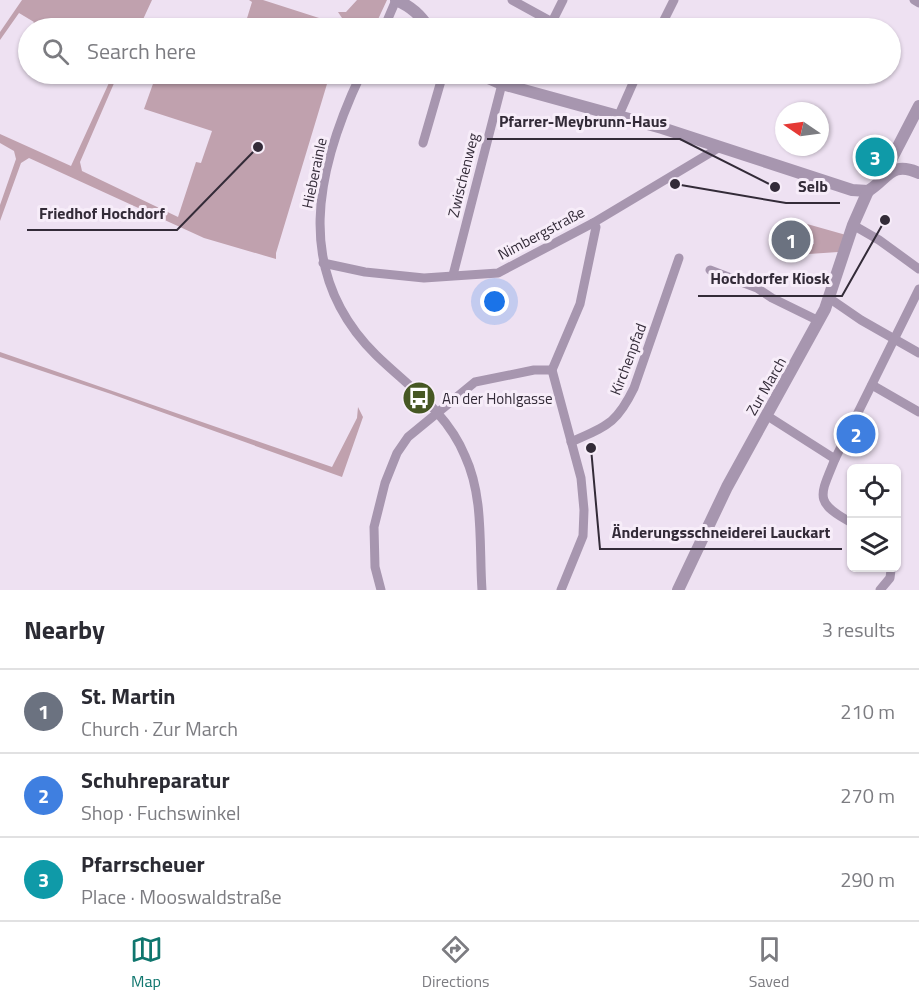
<!DOCTYPE html>
<html lang="en">
<head>
<meta charset="utf-8">
<style>
  :root { --surface:#fff; --page:#f7f7f7; --text:#2b2b33; --muted:#7c7c81; --line:#e1e1e2; --accent:#0f766e }
  body { margin:0; font-family:"Titillium Web",sans-serif; background:var(--page); color:var(--text) }
  .controls { position:absolute; right:18px; bottom:18px; display:grid; overflow:hidden; border-radius:9px; box-shadow:0 2px 4px #0004 }
  .controls button { width:54px; height:54px; display:grid; place-items:center; padding:0; border:0; border-bottom:2px solid var(--line); background:var(--surface); color:var(--text); font:30px sans-serif }
  .compass { position:absolute; left:775px; top:102px; width:54px; height:54px; border-radius:50%; background:var(--surface); box-shadow:0 2px 4px #0004; rotate:283deg }
  .you { position:absolute; left:495px; top:302px; width:21px; height:21px; margin:-15px; border:4px solid #fff; border-radius:50%; background:#1a73e8; box-shadow:0 0 0 9px #1a73e833 }
  .badge { display:grid; place-items:center; width:39px; height:39px; border-radius:50%; background:var(--accent); color:#fff; font-size:20px; font-weight:700 }
  .pin { position:absolute; translate:-50% -50%; border:3px solid #fff; box-shadow:0 2px 6px #0006 }
  .list { margin:0; padding:0; list-style:none }
  h2 { display:flex; justify-content:space-between; align-items:center; height:78px; margin:0; padding:0 24px; font-size:26px }
  h2 small { font-size:20px; font-weight:400; color:var(--muted) }
  .list li { display:grid; grid-template-columns:39px 1fr auto; gap:18px; align-items:center; box-sizing:border-box; height:84px; padding:0 24px; border-top:2px solid var(--line) }
  .list b { display:block; font-size:22px; white-space:nowrap }
  .list p { margin:0; font-size:20px; white-space:nowrap; color:var(--muted) }
  .list em { font-size:20px; font-style:normal; color:var(--muted) }
  .icon { flex:none; width:33px; height:33px; fill:none; stroke:currentColor; stroke-width:2; stroke-linecap:round; stroke-linejoin:round }
  .map { position:relative; flex:none; width:919px; height:590px; overflow:hidden }
  .search { position:absolute; background:var(--surface); box-shadow:0 2px 4px #0004; left:18px; right:18px; top:18px; height:66px; display:flex; align-items:center; gap:15px; box-sizing:border-box; padding:0 21px; border-radius:33px; color:var(--muted); font-size:22px }
  .sheet { height:330px; background:var(--surface) }
  nav { display:flex; justify-content:space-around; align-items:center; box-sizing:border-box; height:84px; border-top:2px solid var(--line); background:var(--surface); font-size:16px; color:var(--muted) }
  nav a { display:grid; justify-items:center; gap:3px }
  nav .on { color:var(--accent) }
  .map>svg:first-child { display:block }
  .green { fill:#c0a1ae }
  .lines { fill:none; stroke-linecap:round; stroke-linejoin:round }
  .minor { stroke:#a796af; stroke-width:9 }
  .tertiary { stroke:#a796af; stroke-width:12 }
  .labels { text-anchor:middle; dominant-baseline:central; stroke-width:6; stroke-linejoin:round; paint-order:stroke }
  .street-label { font-size:15px; fill:#332b38; stroke:#f7edf9 }
  .poi-label { font-size:15px; fill:#332b38; stroke:#f7edf9; text-anchor:start }
  .leader { fill:none; stroke:#332b38; stroke-width:2 }
  .callout-dot { fill:#332b38; stroke:#f7edf9; stroke-width:2 }
  .callout-label { font-size:16px; text-anchor:middle; font-weight:bold; fill:#332b38; stroke:#f7edf9; stroke-width:6; stroke-linejoin:round; paint-order:stroke }
</style>
</head>
<body>
<div class="map">
<svg width="919" height="590" viewBox="0 0 919 590">
  <rect width="100%" height="100%" fill="#eee1f2"/>
  <!-- green -->
  <g class="green">
    <polygon points="22,0 152,0 139,28 30,28 34,22 19,13 0,40 0,32"/>
    <polygon points="249,0 263,0 344,26 343,28 244,28 252,2"/>
    <polygon points="357,0 387,0 374,28 342,18 338,12 346,12"/>
    <polygon points="113,74 118,74 80,162 82,171 178,217 196,162 201,163 212,131 144,109 154,81 136,74 203,74 228,81 231,74 330,74 276,253 276,259 204,238 29,158 21,163 0,221 0,205 16,159 14,151 0,143 0,134 71,166"/>
    <polygon points="793,220 846,235 838,252 809,254 809,245 814,244 813,238 809,237 809,227"/>
    <polygon points="0,352 332,467 357,418 358,407 363,417 342,477 111,394 0,357"/>
  </g>
  <g class="lines">
    <!-- minor -->
    <g class="minor">
      <polyline points="512,0 552,22 563,0"/>
      <polyline points="914,0 919,3"/>
      <polyline points="384,28 396,0"/>
      <polyline points="660,28 674,0"/>
      <path d="M361,74C316,169 292,272 376,355C409,387 447,412 465,456C484,497 479,546 482,590"/>
      <polyline points="618,117 637,74"/>
      <polyline points="423,143 443,74"/>
      <polyline points="853,225 879,240 919,269"/>
      <polyline points="323,263 365,272 424,278 498,273 593,223 720,147"/>
      <polyline points="710,270 757,288 772,298 819,321"/>
      <polyline points="453,275 502,84"/>
      <polyline points="829,298 861,320 919,353"/>
      <polyline points="552,370 580,304 596,227 593,223"/>
      <polyline points="872,385 919,412"/>
      <polyline points="766,415 835,459"/>
      <path d="M571,442C606,426 616,425 634,388L679,258"/>
      <path d="M852,523C813,502 820,496 835,459L919,289"/>
      <polyline points="381,590 375,567 374,527 385,483 397,453 408,437 475,382 534,370 552,370 581,478 584,510 583,536 561,590"/>
      <polyline points="880,590 890,578 891,570"/>
    </g>
    <!-- tertiary -->
    <g class="tertiary">
      <path d="M396,0C412,7 420,15 429,28"/>
      <polyline points="479,74 502,84 662,128 852,190 868,191"/>
      <polyline points="891,171 890,162 919,106"/>
      <path d="M868,191C888,179 891,160 919,173"/>
      <polyline points="678,590 727,487 825,309 853,225 868,191"/>
    </g>
  </g>
  <!-- icons -->
  <defs>
    <symbol id="bus-disc" viewBox="-11 -11 22 22"><circle r="9.5" fill="#465723" stroke="#f7edf9"/><path d="M-5-6H5V4H4V6H2V4H-2V6H-4V4H-5ZM-3.5-4V0h7V-4ZM-3.5 1.2v1.5H-2V1.2ZM2 1.2v1.5H3.5V1.2Z" fill="#fff"/></symbol>
  </defs>
  <g fill-rule="evenodd">
    <use href="#bus-disc" x="400" y="379" width="38" height="38"/>
  </g>
  <g class="labels">
    <!-- street labels -->
    <g class="street-label">
      <text transform="translate(314 173) rotate(-78)">Hieberainle</text>
      <text transform="translate(463 175) rotate(-76)">Zwischenweg</text>
      <text transform="translate(541 233) rotate(-28)">Nimbergstraße</text>
      <text transform="translate(628 359) rotate(-69)">Kirchenpfad</text>
      <text transform="translate(766 386) rotate(-60)">Zur March</text>
    </g>
    <!-- poi labels -->
    <g class="poi-label">
      <text x="442" y="398">An der Hohlgasse</text>
    </g>
  </g>
  <!-- callouts -->
  <path class="leader" d="M775 187L680 139H487M675 184L786 203H840M258 147L177 230H27M885 220L842 296H698M591 448L600 549H842"/>
  <g class="callout-dot">
    <circle cx="775" cy="187" r="6"/>
    <circle cx="675" cy="184" r="6"/>
    <circle cx="258" cy="147" r="6"/>
    <circle cx="885" cy="220" r="6"/>
    <circle cx="591" cy="448" r="6"/>
  </g>
  <g class="callout-label">
    <text x="583" y="127">Pfarrer-Meybrunn-Haus</text>
    <text x="813" y="192">Selb</text>
    <text x="102" y="219">Friedhof Hochdorf</text>
    <text x="770" y="284">Hochdorfer Kiosk</text>
    <text x="721" y="538">Änderungsschneiderei Lauckart</text>
  </g>
</svg>
<div class="controls">
<button><svg class="icon" aria-label="locate" viewBox="0 0 24 24"><circle cx="12" cy="12" r="6"/><path d="M12 2v4M12 18v4M2 12h4M18 12h4"/></svg></button>
<button><svg class="icon" aria-label="layers" viewBox="0 0 24 24"><path d="M12 4l9 5-9 5-9-5zM3 14l9 5 9-5"/></svg></button>
</div>
<svg class="compass" viewBox="-18 -18 36 36"><path d="M0-13l5 13h-10z" fill="#e53935"/><path d="M0 13l5-13h-10z" fill="#7c7c81"/></svg>
<div class="you"></div>
<div class="pin badge" style="left:791px;top:240px;background:#6b7280">1</div>
<div class="pin badge" style="left:856px;top:434px;background:#3f7fe0">2</div>
<div class="pin badge" style="left:875px;top:157px;background:#0f9aa8">3</div>
<div class="search"><svg class="icon" aria-label="search" viewBox="0 0 24 24"><circle cx="10" cy="10" r="6"/><path d="M15 15l6 6"/></svg>Search here</div>
</div>
<section class="sheet">
<h2>Nearby<small>3 results</small></h2>
<ul class="list">
<li><span class="badge" style="background:#6b7280">1</span><div><b>St. Martin</b><p>Church · Zur March</p></div><em>210 m</em></li>
<li><span class="badge" style="background:#3f7fe0">2</span><div><b>Schuhreparatur</b><p>Shop · Fuchswinkel</p></div><em>270 m</em></li>
<li><span class="badge" style="background:#0f9aa8">3</span><div><b>Pfarrscheuer</b><p>Place · Mooswaldstraße</p></div><em>290 m</em></li>
</ul>
</section>
<nav>
<a class="on"><svg class="icon" aria-label="map" viewBox="0 0 24 24"><path d="M3 6l6-2 6 2 6-2v14l-6 2-6-2-6 2zM9 4v14M15 6v14"/></svg>Map</a>
<a><svg class="icon" aria-label="directions" viewBox="0 0 24 24"><path d="M12 3l9 9-9 9-9-9zM9 14v-3h6M13 9l2 2-2 2"/></svg>Directions</a>
<a><svg class="icon" aria-label="saved" viewBox="0 0 24 24"><path d="M7 4h10v16l-5-4-5 4z"/></svg>Saved</a>
</nav>
</body>
</html>
